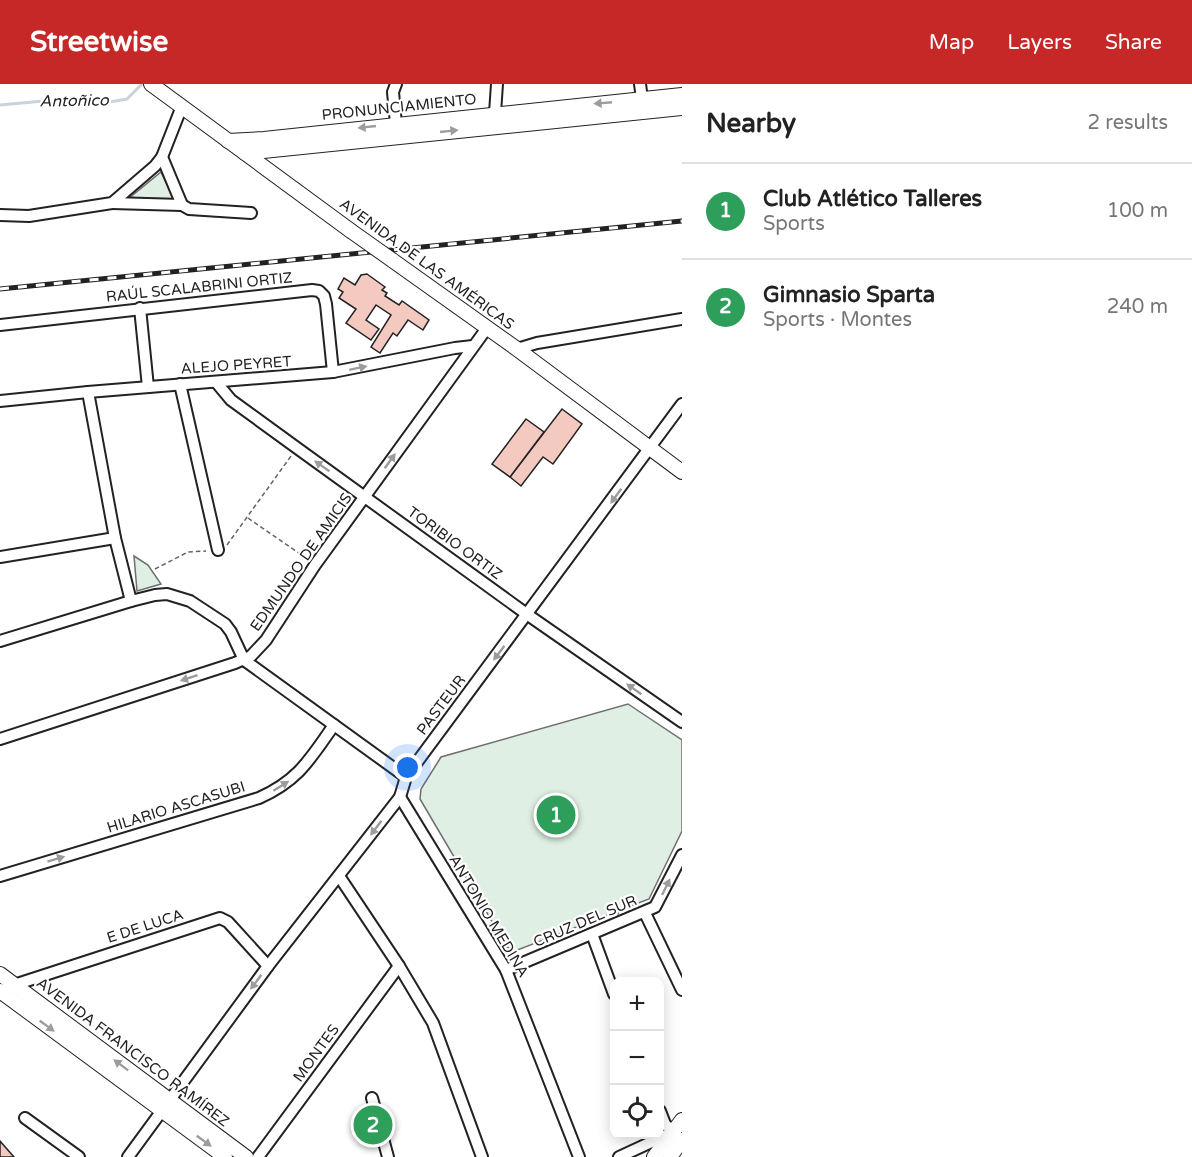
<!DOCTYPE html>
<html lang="en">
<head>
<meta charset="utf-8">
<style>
  :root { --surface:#fff; --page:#f2f2f2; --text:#222; --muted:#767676; --line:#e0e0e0; --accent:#c62828 }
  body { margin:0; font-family:"Varela Round",sans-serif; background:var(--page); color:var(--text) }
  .controls { position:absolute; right:18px; bottom:18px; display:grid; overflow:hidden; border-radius:12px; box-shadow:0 3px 15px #0003 }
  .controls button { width:54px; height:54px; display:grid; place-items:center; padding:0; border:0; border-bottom:2px solid var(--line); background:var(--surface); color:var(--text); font:30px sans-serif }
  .you { position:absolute; left:408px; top:684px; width:21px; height:21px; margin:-15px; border:4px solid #fff; border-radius:50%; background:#1a73e8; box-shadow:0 0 0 9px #1a73e833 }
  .badge { display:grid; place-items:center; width:39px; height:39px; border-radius:50%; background:var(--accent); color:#fff; font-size:20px; font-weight:700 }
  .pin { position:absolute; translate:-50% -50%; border:3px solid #fff; box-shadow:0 2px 6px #0006 }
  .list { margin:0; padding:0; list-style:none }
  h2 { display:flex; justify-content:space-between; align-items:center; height:78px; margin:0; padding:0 24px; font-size:26px }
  h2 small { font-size:20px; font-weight:400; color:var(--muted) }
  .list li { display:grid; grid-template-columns:39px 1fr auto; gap:18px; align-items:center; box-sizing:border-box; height:96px; padding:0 24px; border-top:2px solid var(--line) }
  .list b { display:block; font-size:22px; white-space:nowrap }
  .list p { margin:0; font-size:20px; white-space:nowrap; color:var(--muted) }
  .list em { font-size:20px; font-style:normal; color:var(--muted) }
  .icon { flex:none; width:33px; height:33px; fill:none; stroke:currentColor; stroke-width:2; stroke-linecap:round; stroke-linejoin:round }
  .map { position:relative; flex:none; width:682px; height:1073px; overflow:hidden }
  header { display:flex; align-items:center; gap:36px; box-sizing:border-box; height:84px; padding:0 30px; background:var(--accent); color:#fff }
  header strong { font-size:28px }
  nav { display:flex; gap:33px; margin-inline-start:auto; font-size:21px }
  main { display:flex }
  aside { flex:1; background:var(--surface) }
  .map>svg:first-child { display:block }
  .green { fill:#e0efe3; stroke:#6f6f6f; stroke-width:1.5 }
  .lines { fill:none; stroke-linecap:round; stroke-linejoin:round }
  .stream { stroke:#c7d3dd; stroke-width:3 }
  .building { fill:#f3c9c0; stroke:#222; stroke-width:1.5 }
  .minor-casing { stroke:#222; stroke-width:14 }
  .major-casing { stroke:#222; stroke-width:16 }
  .path { stroke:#646464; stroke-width:1.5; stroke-dasharray:4.5 3; stroke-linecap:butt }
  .minor { stroke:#fff; stroke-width:10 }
  .major { stroke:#fff; stroke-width:14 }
  .rail-casing { stroke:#222; stroke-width:5 }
  .rail { stroke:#fff; stroke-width:3; stroke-dasharray:9; stroke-linecap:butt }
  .major-bridge-casing { stroke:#222; stroke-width:16; stroke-linecap:butt }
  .major-bridge { stroke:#fff; stroke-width:14 }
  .oneway { fill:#9c9c9c }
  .labels { text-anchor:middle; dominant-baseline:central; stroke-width:4.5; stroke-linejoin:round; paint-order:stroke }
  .street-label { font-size:15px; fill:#222; stroke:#fff }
  .water-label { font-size:16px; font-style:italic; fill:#222; stroke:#fff }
</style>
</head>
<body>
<header>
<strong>Streetwise</strong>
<nav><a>Map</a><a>Layers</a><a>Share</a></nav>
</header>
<main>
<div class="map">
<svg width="682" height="1073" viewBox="0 0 682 1073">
  <rect width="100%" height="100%" fill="#fff"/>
  <!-- green -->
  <g class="green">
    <polygon points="161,88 174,115 128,115"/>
    <polygon points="134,472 148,481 161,500 137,507"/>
    <polygon points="628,620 682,656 682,747 649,815 620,826 618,830 615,828 515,867 507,863 420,715 421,705 441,673"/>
  </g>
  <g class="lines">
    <!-- stream -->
    <polyline class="stream" points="0,21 65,15 98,20 127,15 142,0"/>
  </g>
  <!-- building -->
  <g class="building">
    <polygon points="367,190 385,203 382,206 387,209 385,212 399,221 402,217 429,236 423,246 408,236 397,252 393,249 380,269 371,263 391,231 376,221 366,236 379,245 371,256 346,239 356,225 339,214 343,208 338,205 344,194 355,201 361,191"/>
    <polygon points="562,325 582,340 553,380 543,373 521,402 510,393"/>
    <polygon points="526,335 544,348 510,393 492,380"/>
    <polygon points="0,1057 14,1073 0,1073"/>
  </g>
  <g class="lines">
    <defs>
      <g id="minor">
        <polyline points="640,0 642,15"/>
        <polyline points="495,29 497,0"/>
        <polyline points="396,40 393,8 396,0"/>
        <polyline points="162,73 182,121"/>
        <polyline points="112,119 182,121 189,125 251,129"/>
        <polyline points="0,131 29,132 112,119 155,82 162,73 182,22"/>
        <polyline points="140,224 148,303"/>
        <polyline points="0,241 312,206 319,207 324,212 326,220 333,288"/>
        <polyline points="517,265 537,259 682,235"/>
        <polyline points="216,298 231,316 297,364 528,531 682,638"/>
        <polyline points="180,300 218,466"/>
        <polyline points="88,308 115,454 131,517"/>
        <polyline points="0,317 88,308 333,288 455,264 473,262"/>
        <polyline points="0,473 115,454"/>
        <polyline points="0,557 131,517 155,511 167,510 190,517 225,540 231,548 244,576"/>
        <polyline points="244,576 406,693"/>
        <polyline points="0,655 235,579 251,572 266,556 315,481 487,244"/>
        <polyline points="400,713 506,886 579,1073"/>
        <path d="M0,792L259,714C299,696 310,675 334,641"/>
        <polyline points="339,792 399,882 433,939 482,1073"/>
        <polyline points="645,829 682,906"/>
        <polyline points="592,850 614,910"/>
        <polyline points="506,886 655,823 682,771"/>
        <polyline points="14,901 220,834 228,838 268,882"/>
        <polyline points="372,1014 388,1073"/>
        <polyline points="660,1027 665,1040 673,1048"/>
        <polyline points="25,1034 79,1073"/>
        <polyline points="128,1073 268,882 400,713 406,693 682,320"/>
        <polyline points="258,1073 399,882"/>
        <polyline points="619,1073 673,1048"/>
      </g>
      <g id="major">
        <polyline points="151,0 351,147"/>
        <polyline points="228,57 264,55 682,11"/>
        <polyline points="245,69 682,24"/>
        <polyline points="392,176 517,265 682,388"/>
        <polyline points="0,890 246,1073"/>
        <polyline points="0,907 225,1073"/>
        <polyline points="654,1073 682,1036"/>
        <polyline points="670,1073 682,1056"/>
      </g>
    </defs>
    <!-- minor casing -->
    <use href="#minor" class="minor-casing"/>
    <!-- major casing -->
    <use href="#major" class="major-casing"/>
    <!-- path -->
    <g class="path">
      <polyline points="248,434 306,474"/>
      <polyline points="227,461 291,372"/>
      <polyline points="155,485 188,468 206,467"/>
    </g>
    <!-- minor -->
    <use href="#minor" class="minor"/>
    <!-- major -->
    <use href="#major" class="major"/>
    <defs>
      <polyline id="rail" points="0,205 682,137"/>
    </defs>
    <!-- rail casing -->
    <use href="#rail" class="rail-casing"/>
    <!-- rail -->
    <use href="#rail" class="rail"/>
    <defs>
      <polyline id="major-bridge" points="351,147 392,176"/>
    </defs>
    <!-- major-bridge casing -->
    <use href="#major-bridge" class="major-bridge-casing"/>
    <!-- major-bridge -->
    <use href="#major-bridge" class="major-bridge"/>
  </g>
  <!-- one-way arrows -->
  <defs><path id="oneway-solid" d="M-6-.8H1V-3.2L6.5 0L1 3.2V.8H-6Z" transform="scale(1.5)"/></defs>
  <g class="oneway">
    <use href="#oneway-solid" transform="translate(603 19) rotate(175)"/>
    <use href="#oneway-solid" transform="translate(367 43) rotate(174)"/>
    <use href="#oneway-solid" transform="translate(449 47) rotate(-6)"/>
    <use href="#oneway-solid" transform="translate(358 284) rotate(-12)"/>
    <use href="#oneway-solid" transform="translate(390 377) rotate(-54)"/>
    <use href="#oneway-solid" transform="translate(322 382) rotate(-145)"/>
    <use href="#oneway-solid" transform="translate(616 412) rotate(126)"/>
    <use href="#oneway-solid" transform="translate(499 569) rotate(127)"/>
    <use href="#oneway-solid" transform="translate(189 594) rotate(162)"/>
    <use href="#oneway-solid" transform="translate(634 605) rotate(-145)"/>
    <use href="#oneway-solid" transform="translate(281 702) rotate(-32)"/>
    <use href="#oneway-solid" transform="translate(376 744) rotate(127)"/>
    <use href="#oneway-solid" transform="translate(56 775) rotate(-17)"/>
    <use href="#oneway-solid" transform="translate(666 803) rotate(-64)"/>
    <use href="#oneway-solid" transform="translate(256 898) rotate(127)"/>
    <use href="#oneway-solid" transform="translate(47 942) rotate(36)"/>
    <use href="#oneway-solid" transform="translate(121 981) rotate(-143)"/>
    <use href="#oneway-solid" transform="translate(204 1057) rotate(36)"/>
  </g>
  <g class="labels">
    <!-- street labels -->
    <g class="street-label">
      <text transform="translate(399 23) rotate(-6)">PRONUNCIAMIENTO</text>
      <text transform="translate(427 180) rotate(36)">AVENIDA DE LAS AMÉRICAS</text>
      <text transform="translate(199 203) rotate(-6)">RAÚL SCALABRINI ORTIZ</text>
      <text transform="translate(236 281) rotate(-4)">ALEJO PEYRET</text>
      <text transform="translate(455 459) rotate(36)">TORIBIO ORTIZ</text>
      <text transform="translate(301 478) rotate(-55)">EDMUNDO DE AMICIS</text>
      <text transform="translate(441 621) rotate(-53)">PASTEUR</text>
      <text transform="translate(176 723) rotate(-17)">HILARIO ASCASUBI</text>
      <text transform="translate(489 832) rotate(59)">ANTONIO MEDINA</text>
      <text transform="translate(585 837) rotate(-23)">CRUZ DEL SUR</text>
      <text transform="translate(145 842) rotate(-18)">E DE LUCA</text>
      <text transform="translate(133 968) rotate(37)">AVENIDA FRANCISCO RAMÍREZ</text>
      <text transform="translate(316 969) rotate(-54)">MONTES</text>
    </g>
    <!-- water labels -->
    <g class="water-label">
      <text transform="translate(74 17) rotate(-1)">Antoñico</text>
    </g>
  </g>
</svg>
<div class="controls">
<button>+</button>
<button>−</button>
<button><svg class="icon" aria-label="locate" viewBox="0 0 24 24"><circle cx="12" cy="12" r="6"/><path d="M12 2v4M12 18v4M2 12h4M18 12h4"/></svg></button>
</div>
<div class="you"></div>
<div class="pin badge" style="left:556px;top:731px;background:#2e9e5b">1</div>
<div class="pin badge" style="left:373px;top:1041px;background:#2e9e5b">2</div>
</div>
<aside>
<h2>Nearby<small>2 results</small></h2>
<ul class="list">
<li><span class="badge" style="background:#2e9e5b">1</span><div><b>Club Atlético Talleres</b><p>Sports</p></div><em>100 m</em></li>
<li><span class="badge" style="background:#2e9e5b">2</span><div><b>Gimnasio Sparta</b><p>Sports · Montes</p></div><em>240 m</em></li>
</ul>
</aside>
</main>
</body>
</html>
